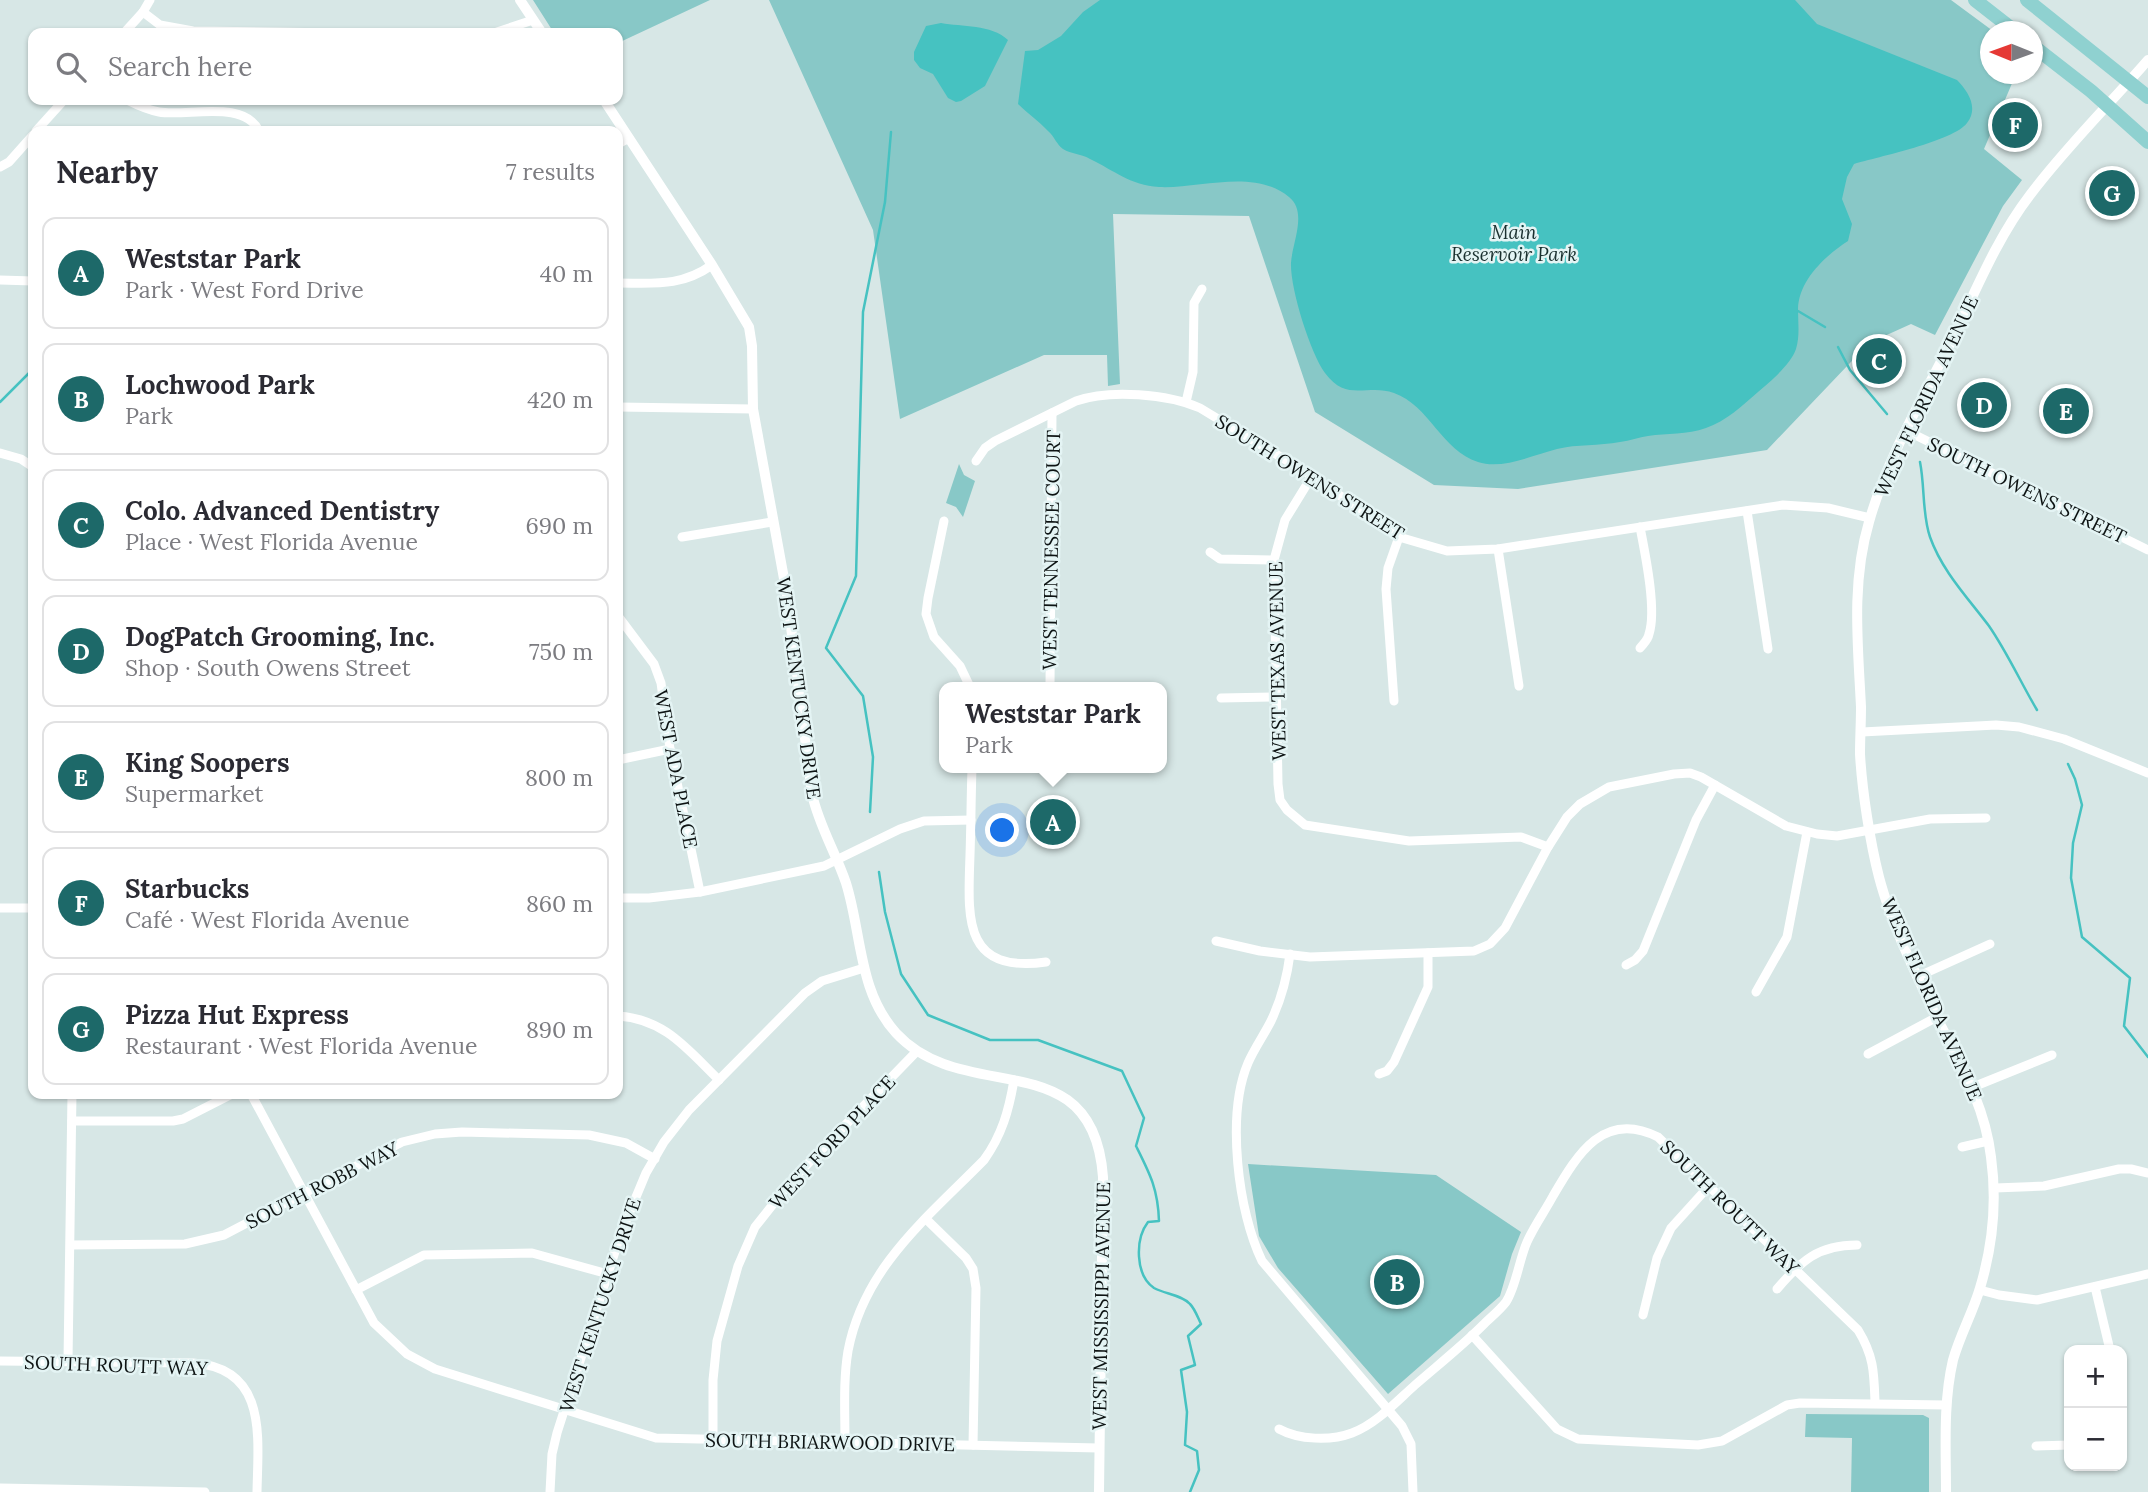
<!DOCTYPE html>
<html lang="en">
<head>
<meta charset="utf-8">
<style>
  :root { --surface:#fff; --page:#f2f2f3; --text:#2b2b33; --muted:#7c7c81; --line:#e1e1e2; --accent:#1d6969 }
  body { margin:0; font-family:Lora,serif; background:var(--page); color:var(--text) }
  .controls { position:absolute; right:21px; bottom:21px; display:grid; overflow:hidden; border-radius:14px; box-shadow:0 2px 5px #0004 }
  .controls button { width:63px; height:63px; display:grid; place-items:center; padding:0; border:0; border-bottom:2px solid var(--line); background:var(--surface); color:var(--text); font:35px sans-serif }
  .compass { position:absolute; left:1980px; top:21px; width:63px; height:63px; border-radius:50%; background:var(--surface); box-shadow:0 2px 5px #0004; rotate:271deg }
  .you { position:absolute; left:1003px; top:831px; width:24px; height:24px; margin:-18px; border:5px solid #fff; border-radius:50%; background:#1a73e8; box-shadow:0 0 0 10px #1a73e833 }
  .badge { display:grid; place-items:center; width:46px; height:46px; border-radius:50%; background:var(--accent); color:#fff; font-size:23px; font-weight:700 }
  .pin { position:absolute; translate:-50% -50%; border:4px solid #fff; box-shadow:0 2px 7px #0006 }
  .popup { position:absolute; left:939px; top:682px; width:228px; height:91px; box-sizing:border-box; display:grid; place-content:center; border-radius:14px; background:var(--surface); filter:drop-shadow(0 2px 5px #0005); font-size:23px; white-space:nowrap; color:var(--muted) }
  .popup b { font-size:26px; color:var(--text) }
  .popup::after { content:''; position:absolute; left:50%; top:100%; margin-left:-14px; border:14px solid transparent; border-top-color:var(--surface) }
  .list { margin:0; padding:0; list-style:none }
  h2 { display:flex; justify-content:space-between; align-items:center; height:91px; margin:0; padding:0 28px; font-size:30px }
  h2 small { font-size:23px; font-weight:400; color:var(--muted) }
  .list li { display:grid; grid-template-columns:46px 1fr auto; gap:21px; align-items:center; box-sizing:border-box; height:112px; margin:0 14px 14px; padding:0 14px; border:2px solid var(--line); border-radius:14px }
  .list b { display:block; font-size:26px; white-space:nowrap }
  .list p { margin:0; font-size:23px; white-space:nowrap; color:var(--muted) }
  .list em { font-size:23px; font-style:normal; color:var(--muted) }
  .icon { flex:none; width:38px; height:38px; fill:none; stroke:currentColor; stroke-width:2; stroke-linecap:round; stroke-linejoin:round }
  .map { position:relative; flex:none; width:2148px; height:1492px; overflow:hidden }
  .search { position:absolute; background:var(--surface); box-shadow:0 2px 5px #0004; left:28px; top:28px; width:595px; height:77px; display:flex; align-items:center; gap:18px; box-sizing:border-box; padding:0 24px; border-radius:14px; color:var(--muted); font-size:26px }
  .panel { position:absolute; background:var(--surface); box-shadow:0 2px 5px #0004; left:28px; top:126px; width:595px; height:973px; border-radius:14px }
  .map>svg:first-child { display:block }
  .green { fill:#88c8c7 }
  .water { fill:#46c2c1 }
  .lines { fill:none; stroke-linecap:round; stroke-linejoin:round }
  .stream { stroke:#46c2c1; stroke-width:2.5 }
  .minor { stroke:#fff; stroke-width:9 }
  .tertiary { stroke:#fff; stroke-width:10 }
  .primary { stroke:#8fd1d0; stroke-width:14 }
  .labels { text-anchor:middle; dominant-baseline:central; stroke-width:5; stroke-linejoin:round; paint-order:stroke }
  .park-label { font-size:19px; font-style:italic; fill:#1a302f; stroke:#e4f4f4 }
  .street-label { font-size:19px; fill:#0d1313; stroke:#e4f4f4 }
</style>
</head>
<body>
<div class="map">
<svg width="2148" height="1492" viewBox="0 0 2148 1492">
  <rect width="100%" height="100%" fill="#d7e7e6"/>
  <!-- green -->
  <g class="green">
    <polygon points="533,0 710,0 618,43 618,33 554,33"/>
    <polygon points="769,0 1951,0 1993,31 1990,32 1990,74 2016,74 1984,149 2022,180 2003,206 1935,335 1911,324 1869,343 1767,450 1518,489 1434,485 1315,412 1249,216 1113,214 1120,384 1108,386 1107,355 1044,355 900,419 873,230"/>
    <polygon points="959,464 964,475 975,481 963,517 956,507 946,503"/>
    <polygon points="1248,1164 1436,1175 1521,1232 1512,1254 1500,1296 1388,1394 1278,1268 1259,1236"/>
    <polygon points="1806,1414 1923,1415 1929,1418 1929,1492 1851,1492 1852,1438 1805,1437"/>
  </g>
  <!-- water -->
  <g class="water">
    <path d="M1100,0H1795L1817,24L1957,80C1968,91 1979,108 1967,123C1954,141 1877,157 1854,164L1847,177L1842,199L1852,224L1848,241C1825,256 1799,280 1798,309C1798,322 1800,336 1796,349C1791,364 1770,382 1758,392C1742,406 1726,421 1706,428C1687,435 1667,433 1648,436C1639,437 1630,441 1620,442C1599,446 1577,444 1557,449C1533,455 1502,470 1478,462C1442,451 1429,405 1394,393C1368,383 1347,403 1325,373C1310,352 1290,288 1291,263C1292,243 1308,212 1289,197C1254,168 1199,189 1159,187C1130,185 1115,171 1090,159C1082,154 1071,154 1063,149C1057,145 1054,136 1048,131C1039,121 1028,114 1018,104L1025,51L1038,50L1061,36L1083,12Z"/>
    <path d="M941,23C962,27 991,24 1008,40L985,86L961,101L956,102L948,98L933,74L920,68L914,60V52L926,26Z"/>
  </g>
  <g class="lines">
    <!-- stream -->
    <g class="stream">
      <polyline points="1798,311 1825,327"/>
      <polyline points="1838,347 1850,370 1887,414"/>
      <polyline points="0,402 33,369"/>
      <path d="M1920,462C1925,487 1922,514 1930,537C1942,571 1968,598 1989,626C2007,652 2021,683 2037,710"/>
      <polyline points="2068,764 2075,779 2082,805 2073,843 2071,878 2082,937 2130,978 2124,1026 2148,1057"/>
      <polyline points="870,812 873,757 863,696 826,648 856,576 863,312 885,202 891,132"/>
      <path d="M879,872L885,912L901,974L928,1015L990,1040H1038L1122,1071L1144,1118L1136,1146C1150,1174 1158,1189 1159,1221L1148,1222C1135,1239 1135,1275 1154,1288C1165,1294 1182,1295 1190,1304C1195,1309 1198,1318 1201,1324L1188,1336L1195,1365L1181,1370L1187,1412L1185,1445L1197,1451L1199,1470L1190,1492"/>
    </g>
    <!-- minor -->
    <g class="minor">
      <polyline points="143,12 160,25 193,31 340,33"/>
      <polyline points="124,33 143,12 150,0"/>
      <polyline points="494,33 533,20"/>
      <path d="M127,100C137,105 148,110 159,112C187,117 244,99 259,131"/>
      <polyline points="36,131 64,100"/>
      <polyline points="618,144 629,138"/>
      <polyline points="0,167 9,162 33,135"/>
      <polyline points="0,280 33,281"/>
      <path d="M618,283C654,283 681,287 712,265"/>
      <polyline points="1186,402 1193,372 1194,303 1202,289"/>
      <polyline points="618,407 753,409"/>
      <polyline points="1907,431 2148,550"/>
      <polyline points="0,453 21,459 33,467"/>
      <path d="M976,461L985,448L995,441L1076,401C1110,389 1168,394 1200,408L1312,476L1399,537L1447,551L1498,549L1783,505L1828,508L1870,518"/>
      <polyline points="1312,476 1285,520 1274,560 1278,784 1280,800 1287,810 1305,825 1409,841 1521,837 1548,847"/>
      <polyline points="1747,511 1768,649"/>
      <polyline points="944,521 928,598 926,614 934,637 960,666 970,687"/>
      <path d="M1640,527C1645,553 1657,610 1649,634C1648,640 1644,643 1640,648"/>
      <polyline points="682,537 772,522"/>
      <polyline points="1498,549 1519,686"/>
      <polyline points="1210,552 1220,559 1274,560"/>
      <polyline points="618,616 654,664 661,683 670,749 700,892"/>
      <polyline points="1050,687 1052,413"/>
      <polyline points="1221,698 1277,697"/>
      <polyline points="1394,701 1386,589 1388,568 1399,537"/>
      <polyline points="1862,732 1996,725 2019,727 2064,739 2148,773"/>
      <polyline points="618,760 670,749"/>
      <path d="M972,768C971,797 971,826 970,855C968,917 962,974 1046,962"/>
      <polyline points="618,898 649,898 700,892 824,866 900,829 924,821 971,820"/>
      <polyline points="0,908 33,908"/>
      <polyline points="1216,941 1260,951 1310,957 1474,951 1490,944 1505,928 1548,847 1567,817 1580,804 1609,787 1674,774 1690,773 1701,777 1786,826 1817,834 1837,836 1930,819 1986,818"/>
      <path d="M1290,954C1287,978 1281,1000 1271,1021C1264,1035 1254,1049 1248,1063C1226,1115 1238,1212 1262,1261L1402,1426L1411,1444L1413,1492"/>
      <polyline points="1626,965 1635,960 1643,951 1696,820 1715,785"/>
      <polyline points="1919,976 1990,944"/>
      <polyline points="1756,992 1787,937 1807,832"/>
      <path d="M618,1016C665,1019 687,1049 719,1080"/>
      <polyline points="1868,1054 1937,1017"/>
      <polyline points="1379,1074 1387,1071 1394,1062 1428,987 1428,953"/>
      <polyline points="1973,1087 2052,1055"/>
      <polyline points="251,1094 374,1323 407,1354 435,1369 656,1438 1099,1448"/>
      <polyline points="72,1121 173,1121 183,1119 232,1094"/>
      <polyline points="1962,1147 1988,1141"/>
      <polyline points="1995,1188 2044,1186 2119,1169 2131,1169 2148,1173"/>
      <polyline points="926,1219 966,1258 973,1269 976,1288 973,1445"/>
      <polyline points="71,1245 185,1244 224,1235 402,1142 435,1134 462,1132 589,1135 626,1143 655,1159"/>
      <polyline points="2095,1287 2110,1350"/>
      <path d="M1777,1289C1801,1261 1818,1245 1857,1245"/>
      <polyline points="356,1290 424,1255 532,1253 608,1274"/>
      <polyline points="1980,1290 1999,1295 2037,1300 2148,1274"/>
      <polyline points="1643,1315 1657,1258 1671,1228 1709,1186"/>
      <polyline points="1472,1335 1557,1429 1578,1439 1698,1445 1722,1441 1787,1405 1800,1403 1946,1405"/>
      <polyline points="68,1360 72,1094"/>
      <path d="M0,1361L193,1363C268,1368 258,1437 257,1492"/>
      <path d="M1279,1429C1299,1440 1331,1441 1352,1433C1376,1424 1396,1402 1415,1385C1438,1365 1462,1346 1483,1325C1490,1318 1500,1310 1506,1302C1516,1287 1519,1260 1527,1242C1534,1226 1545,1211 1553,1196C1578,1153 1604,1110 1658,1137L1858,1330C1874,1356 1874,1373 1875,1402"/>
      <polyline points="713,1439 713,1380 717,1341 738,1266 755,1227 793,1179 917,1051"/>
      <path d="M845,1443C845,1412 843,1381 848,1351C864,1267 927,1218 984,1160C1002,1135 1009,1110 1014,1080"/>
      <polyline points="2036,1446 2069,1445"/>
      <polyline points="0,1488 205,1492"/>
      <polyline points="550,1492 552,1454 557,1433 621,1233 646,1173 664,1142 689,1110 805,993 822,981 864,968"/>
    </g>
    <!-- tertiary -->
    <g class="tertiary">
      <polyline points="520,0 542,33"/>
      <path d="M604,100L712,265L749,327L752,346L753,409L787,595L812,794C819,826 836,853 846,883C862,934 858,991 896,1033C965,1108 1093,1040 1103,1177L1099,1492"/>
      <path d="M1946,1492C1946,1448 1943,1403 1953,1360C1960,1335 1973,1312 1980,1288C1993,1245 1997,1201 1991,1157C1985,1106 1961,1065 1938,1020C1917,977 1891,923 1879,877C1870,842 1862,790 1860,754C1860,738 1861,723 1861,707C1858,645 1851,583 1869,522C1887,458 1923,398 1953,338C1976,290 1997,238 2030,195C2066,147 2109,105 2148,60"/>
    </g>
    <!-- primary -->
    <g class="primary">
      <polyline points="1975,0 2016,32"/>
      <polyline points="2027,0 2148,97"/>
      <polyline points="2032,45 2091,91 2148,142"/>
    </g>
  </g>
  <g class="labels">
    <!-- park labels -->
    <g class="park-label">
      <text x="1514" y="232">Main<tspan x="1514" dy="22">Reservoir Park</tspan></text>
    </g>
    <!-- street labels -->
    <g class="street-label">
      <text transform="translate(1926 396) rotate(-65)">WEST FLORIDA AVENUE</text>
      <text transform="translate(1310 477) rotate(32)">SOUTH OWENS STREET</text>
      <text transform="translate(2027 490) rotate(26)">SOUTH OWENS STREET</text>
      <text transform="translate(1051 550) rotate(-89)">WEST TENNESSEE COURT</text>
      <text transform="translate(1277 661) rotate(-91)">WEST TEXAS AVENUE</text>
      <text transform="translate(799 688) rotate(82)">WEST KENTUCKY DRIVE</text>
      <text transform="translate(676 769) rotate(79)">WEST ADA PLACE</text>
      <text transform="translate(1932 999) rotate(66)">WEST FLORIDA AVENUE</text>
      <text transform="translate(832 1142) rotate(-47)">WEST FORD PLACE</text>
      <text transform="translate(322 1185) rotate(-27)">SOUTH ROBB WAY</text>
      <text transform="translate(1730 1207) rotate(44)">SOUTH ROUTT WAY</text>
      <text transform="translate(600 1305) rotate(-72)">WEST KENTUCKY DRIVE</text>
      <text transform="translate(1101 1306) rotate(-89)">WEST MISSISSIPPI AVENUE</text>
      <text transform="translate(116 1365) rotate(2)">SOUTH ROUTT WAY</text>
      <text transform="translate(830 1442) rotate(1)">SOUTH BRIARWOOD DRIVE</text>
    </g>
  </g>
</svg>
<div class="controls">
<button>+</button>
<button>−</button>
</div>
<svg class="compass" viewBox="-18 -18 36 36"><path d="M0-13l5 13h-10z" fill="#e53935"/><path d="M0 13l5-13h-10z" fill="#7c7c81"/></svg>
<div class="you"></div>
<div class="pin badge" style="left:1053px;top:822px">A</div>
<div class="popup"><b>Weststar Park</b>Park</div>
<div class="pin badge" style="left:1397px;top:1282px">B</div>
<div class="pin badge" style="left:1879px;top:361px">C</div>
<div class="pin badge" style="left:1984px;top:405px">D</div>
<div class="pin badge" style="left:2066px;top:411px">E</div>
<div class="pin badge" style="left:2015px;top:125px">F</div>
<div class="pin badge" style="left:2112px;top:193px">G</div>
<div class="search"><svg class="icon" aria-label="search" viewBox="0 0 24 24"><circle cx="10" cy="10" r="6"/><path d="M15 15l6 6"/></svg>Search here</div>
<section class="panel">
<h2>Nearby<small>7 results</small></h2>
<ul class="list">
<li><span class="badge">A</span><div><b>Weststar Park</b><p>Park · West Ford Drive</p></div><em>40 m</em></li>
<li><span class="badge">B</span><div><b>Lochwood Park</b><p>Park</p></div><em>420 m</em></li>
<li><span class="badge">C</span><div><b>Colo. Advanced Dentistry</b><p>Place · West Florida Avenue</p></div><em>690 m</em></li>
<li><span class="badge">D</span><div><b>DogPatch Grooming, Inc.</b><p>Shop · South Owens Street</p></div><em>750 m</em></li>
<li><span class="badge">E</span><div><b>King Soopers</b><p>Supermarket</p></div><em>800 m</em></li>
<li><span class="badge">F</span><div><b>Starbucks</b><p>Café · West Florida Avenue</p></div><em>860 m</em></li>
<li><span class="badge">G</span><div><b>Pizza Hut Express</b><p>Restaurant · West Florida Avenue</p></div><em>890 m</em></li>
</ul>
</section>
</div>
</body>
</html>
